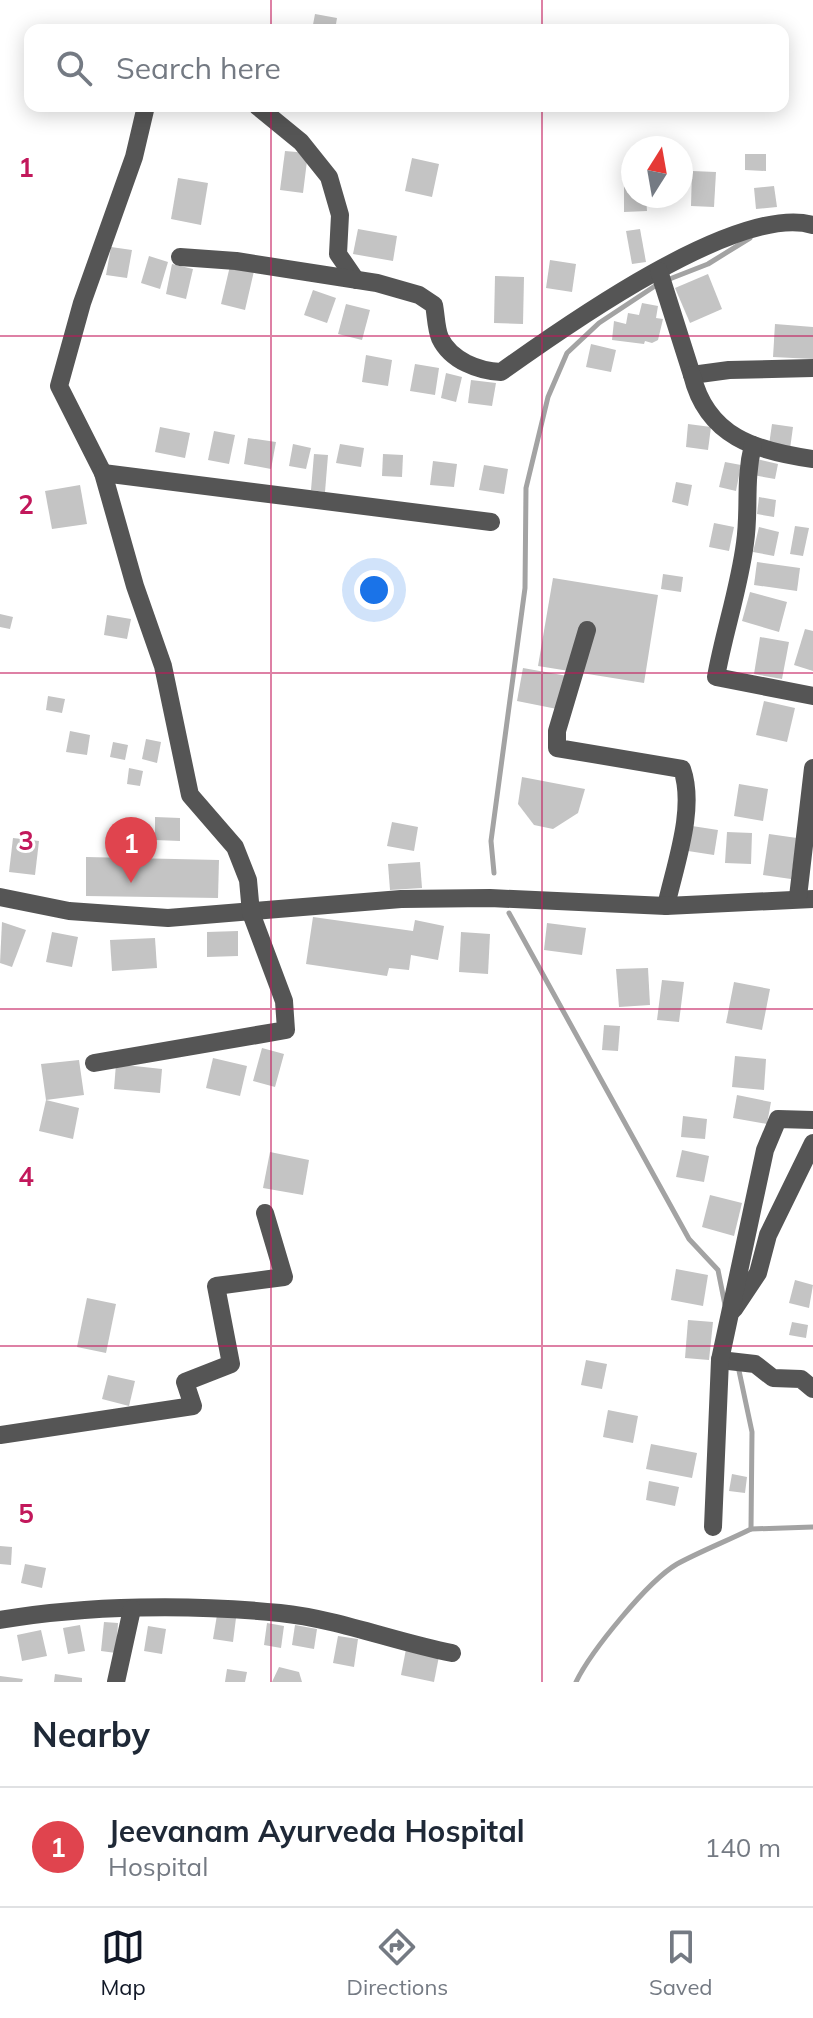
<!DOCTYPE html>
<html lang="en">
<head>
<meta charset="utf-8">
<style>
  :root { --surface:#fff; --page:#f2f2f3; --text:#1f2937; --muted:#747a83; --line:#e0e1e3; --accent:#111827 }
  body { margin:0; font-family:Mulish,sans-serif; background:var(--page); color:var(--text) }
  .compass { position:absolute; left:621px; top:136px; width:72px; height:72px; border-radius:50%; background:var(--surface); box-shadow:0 4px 20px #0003; rotate:11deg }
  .you { position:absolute; left:374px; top:590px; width:28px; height:28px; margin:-20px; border:6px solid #fff; border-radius:50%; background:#1a73e8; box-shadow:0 0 0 12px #1a73e833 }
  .badge { display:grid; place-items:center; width:52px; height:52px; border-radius:50%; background:var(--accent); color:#fff; font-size:26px; font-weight:700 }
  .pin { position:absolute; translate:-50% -66px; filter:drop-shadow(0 2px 4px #0008) }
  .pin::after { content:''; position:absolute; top:42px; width:28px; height:24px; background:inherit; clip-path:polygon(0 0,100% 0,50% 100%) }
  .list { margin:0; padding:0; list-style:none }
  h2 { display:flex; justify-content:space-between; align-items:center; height:104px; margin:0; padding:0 32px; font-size:34px }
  h2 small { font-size:26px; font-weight:400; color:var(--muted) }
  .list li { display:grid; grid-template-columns:52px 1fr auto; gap:24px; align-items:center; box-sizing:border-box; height:120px; padding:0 32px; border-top:2px solid var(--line) }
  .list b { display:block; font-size:30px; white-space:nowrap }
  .list p { margin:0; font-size:26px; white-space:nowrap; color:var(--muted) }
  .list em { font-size:26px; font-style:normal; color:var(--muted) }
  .icon { flex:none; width:44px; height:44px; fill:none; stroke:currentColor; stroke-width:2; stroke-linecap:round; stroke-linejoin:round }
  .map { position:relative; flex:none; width:813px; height:1682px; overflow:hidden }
  .search { position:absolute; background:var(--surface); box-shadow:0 4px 20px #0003; left:24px; right:24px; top:24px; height:88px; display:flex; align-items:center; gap:20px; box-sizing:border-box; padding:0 28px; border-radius:16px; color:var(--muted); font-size:30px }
  .sheet { height:224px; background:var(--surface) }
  nav { display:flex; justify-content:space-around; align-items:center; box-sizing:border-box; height:112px; border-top:2px solid var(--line); background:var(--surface); font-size:22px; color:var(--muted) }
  nav a { display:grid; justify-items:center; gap:4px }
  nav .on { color:var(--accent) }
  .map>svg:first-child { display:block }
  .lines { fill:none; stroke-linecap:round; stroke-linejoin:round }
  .stream { stroke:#a3a3a3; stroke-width:5 }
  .building { fill:#c4c4c4 }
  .minor { stroke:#555; stroke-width:18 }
  .grid { fill:none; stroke:#c2185b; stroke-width:2; stroke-opacity:0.55 }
  .grid-label { font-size:26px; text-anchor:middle; font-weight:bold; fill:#c2185b; stroke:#fff; stroke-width:6; stroke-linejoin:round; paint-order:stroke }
</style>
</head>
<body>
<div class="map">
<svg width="813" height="1682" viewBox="0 0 813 1682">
  <rect width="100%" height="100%" fill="#fff"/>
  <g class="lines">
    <!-- stream -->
    <g class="stream">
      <polyline points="667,280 708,264 750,238"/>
      <polyline points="494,873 491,841 525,588 526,488 548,397 567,353 599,323 658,284"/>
      <polyline points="509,913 689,1239 718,1270 725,1305"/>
      <polyline points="751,1529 813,1527"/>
      <path d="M576,1682C591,1651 648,1581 677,1564C701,1551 727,1541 751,1529L752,1432L738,1366"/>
    </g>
  </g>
  <!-- building -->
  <g class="building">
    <polygon points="315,14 337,18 335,30 312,30"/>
    <polygon points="285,151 308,153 303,193 280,190"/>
    <polygon points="745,154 766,154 766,171 745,170"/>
    <polygon points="412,158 439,164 432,197 405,191"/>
    <polygon points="692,171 716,172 714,207 691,206"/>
    <polygon points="178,178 208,183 201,225 171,219"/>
    <polygon points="624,181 633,181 633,196 646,196 647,211 624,212"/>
    <polygon points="774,186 777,207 756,209 754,188"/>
    <polygon points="358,229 397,236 393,261 353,254"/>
    <polygon points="640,229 646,262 632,264 626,231"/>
    <polygon points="111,247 132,250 127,278 106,275"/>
    <polygon points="149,256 168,262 160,289 141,283"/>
    <polygon points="550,260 576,264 572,292 546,288"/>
    <polygon points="172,264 193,269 186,299 166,294"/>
    <polygon points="230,266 254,271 245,310 221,304"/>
    <polygon points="708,274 722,309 690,323 675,288"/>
    <polygon points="495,276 524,277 523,324 494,323"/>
    <polygon points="313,290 336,298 327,323 304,315"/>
    <polygon points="642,303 658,306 656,318 663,319 658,340 652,343 645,341 644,344 612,340 614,321 626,324 628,313 639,315"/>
    <polygon points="346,304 370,310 362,340 338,334"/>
    <polygon points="775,324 813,327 813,359 773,357"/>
    <polygon points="591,344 616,350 611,372 586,367"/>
    <polygon points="366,355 392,360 388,386 362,382"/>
    <polygon points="415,364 439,368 435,395 410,391"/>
    <polygon points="446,373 462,377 456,402 441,398"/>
    <polygon points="471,380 496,383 492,406 468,403"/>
    <polygon points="688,424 711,427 708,450 686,447"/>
    <polygon points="772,424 793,427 790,449 769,445"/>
    <polygon points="160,427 190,433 185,458 155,452"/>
    <polygon points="214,431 235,435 229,464 208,460"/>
    <polygon points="248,438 276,442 271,469 244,464"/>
    <polygon points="293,444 311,448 306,469 289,466"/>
    <polygon points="340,444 364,448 361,467 336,463"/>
    <polygon points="314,454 328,455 325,492 311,490"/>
    <polygon points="383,454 403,455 402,477 382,476"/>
    <polygon points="757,459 778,464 775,479 753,475"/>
    <polygon points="433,461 457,464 454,487 430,485"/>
    <polygon points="725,462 741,465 736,491 719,487"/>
    <polygon points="484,465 508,469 504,494 479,490"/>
    <polygon points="676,482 692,485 688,506 672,502"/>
    <polygon points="80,485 87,524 52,529 45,491"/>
    <polygon points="759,497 776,500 774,517 757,514"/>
    <polygon points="714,523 734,527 729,551 709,547"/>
    <polygon points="795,526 809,528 803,556 790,554"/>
    <polygon points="759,527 779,532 774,556 753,552"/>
    <polygon points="757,562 800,568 797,591 754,585"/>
    <polygon points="663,574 683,577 681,592 661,589"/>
    <polygon points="553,578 658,595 644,683 538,666"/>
    <polygon points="750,592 787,602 779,632 742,621"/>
    <polygon points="0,614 13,617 10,629 0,627"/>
    <polygon points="107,615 131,619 127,639 104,635"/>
    <polygon points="805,629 813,631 813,671 794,665"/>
    <polygon points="760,637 789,642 782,679 754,674"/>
    <polygon points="523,668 573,677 567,711 517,701"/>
    <polygon points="48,696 65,699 62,713 46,710"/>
    <polygon points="764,701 795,708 787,742 756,735"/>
    <polygon points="70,731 90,735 87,755 66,752"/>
    <polygon points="146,739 161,742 157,763 142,759"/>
    <polygon points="113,742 128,745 125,760 110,757"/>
    <polygon points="129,768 143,771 140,786 127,784"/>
    <polygon points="522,777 585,789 578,813 553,829 534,825 518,804"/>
    <polygon points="739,784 768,789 763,821 734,816"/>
    <polygon points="155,817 180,818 180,841 155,840"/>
    <polygon points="392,822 418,827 414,851 387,846"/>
    <polygon points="692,826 718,830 714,855 688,851"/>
    <polygon points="727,832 752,833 751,864 725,863"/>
    <polygon points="769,834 797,838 791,879 763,875"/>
    <polygon points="13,838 39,841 35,875 9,872"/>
    <polygon points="86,857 219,860 218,898 86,896"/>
    <polygon points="420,862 422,888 390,890 388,864"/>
    <polygon points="313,917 413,931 415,920 444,926 438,960 411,955 409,970 389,968 387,976 306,964"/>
    <polygon points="2,922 26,930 12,967 0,963"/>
    <polygon points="547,923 586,928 582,955 544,950"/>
    <polygon points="238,931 238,956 207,957 207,932"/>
    <polygon points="52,932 78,937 72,967 46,962"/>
    <polygon points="461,932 490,934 488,974 459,972"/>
    <polygon points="155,938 157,968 112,971 110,940"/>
    <polygon points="648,968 650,1005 619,1007 616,969"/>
    <polygon points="662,980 684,982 679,1022 657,1020"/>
    <polygon points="734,982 770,989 762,1030 726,1023"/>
    <polygon points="604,1025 620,1026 618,1051 602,1050"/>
    <polygon points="262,1048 284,1054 275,1087 253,1081"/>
    <polygon points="735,1056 766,1059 764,1090 732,1087"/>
    <polygon points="213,1058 247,1066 240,1096 206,1088"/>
    <polygon points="79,1060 84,1095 46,1100 79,1108 73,1139 39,1131 46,1100 41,1064"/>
    <polygon points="116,1064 162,1069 160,1093 114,1089"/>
    <polygon points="737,1095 771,1102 767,1124 733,1118"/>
    <polygon points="683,1116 707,1119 705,1139 681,1137"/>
    <polygon points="682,1150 709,1156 704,1182 676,1177"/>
    <polygon points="270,1152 309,1160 303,1195 263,1188"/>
    <polygon points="710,1195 742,1203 734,1236 702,1227"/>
    <polygon points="676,1269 708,1275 703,1306 671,1300"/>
    <polygon points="795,1280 813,1285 809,1308 789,1303"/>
    <polygon points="87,1298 116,1304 106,1353 77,1347"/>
    <polygon points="688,1320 713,1322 709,1360 685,1358"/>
    <polygon points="792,1322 808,1325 806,1338 789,1335"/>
    <polygon points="586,1360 607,1364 602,1389 581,1385"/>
    <polygon points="108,1375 135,1381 129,1406 102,1399"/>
    <polygon points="608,1410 638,1416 633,1443 603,1437"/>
    <polygon points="651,1444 697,1453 692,1478 646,1469"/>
    <polygon points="732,1474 747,1477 745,1493 729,1491"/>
    <polygon points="649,1481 679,1487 675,1506 646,1500"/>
    <polygon points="0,1546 12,1547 11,1565 0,1564"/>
    <polygon points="25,1564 46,1568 42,1588 21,1583"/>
    <polygon points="217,1615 236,1618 233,1642 213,1639"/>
    <polygon points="104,1622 118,1623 116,1653 101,1651"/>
    <polygon points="267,1623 284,1626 281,1648 264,1645"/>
    <polygon points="80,1625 85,1651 68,1654 63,1628"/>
    <polygon points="295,1625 317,1629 314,1649 292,1645"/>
    <polygon points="148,1626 166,1629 162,1654 144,1651"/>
    <polygon points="41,1630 47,1656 22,1661 17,1635"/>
    <polygon points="338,1636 358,1639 354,1667 333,1663"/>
    <polygon points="407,1644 440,1651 434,1682 401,1675"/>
    <polygon points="279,1667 299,1672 302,1682 272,1682"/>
    <polygon points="227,1669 247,1672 245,1682 225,1682"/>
    <polygon points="55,1674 82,1678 82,1682 54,1682"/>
    <polygon points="0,1676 23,1679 22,1682 0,1682"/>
  </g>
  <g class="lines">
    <!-- minor -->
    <g class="minor">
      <polyline points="257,106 301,142 329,177 340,215 338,254 356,280"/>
      <path d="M180,257L236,261L377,283L419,295L434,305C436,315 436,329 440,338C451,361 479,371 501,372C564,327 738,203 813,225"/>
      <polyline points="659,271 692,375 729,370 813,368"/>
      <path d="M692,375C707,437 756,451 813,459"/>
      <path d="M753,445C744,481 750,509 745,543C739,589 724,632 716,677L813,696"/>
      <polyline points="103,473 59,386 82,303 134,157 146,106"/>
      <path d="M587,630L557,731V748L682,769C696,809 675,865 666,906"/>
      <polyline points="0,897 69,911 168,918 401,899 490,898 666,906 813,899"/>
      <polyline points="798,897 813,768"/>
      <polyline points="94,1063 286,1030 284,1001 251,913 248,880 235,847 190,795 163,666 135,586 103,473 491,522"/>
      <polyline points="734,1309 758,1273 768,1235 813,1143"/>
      <polyline points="720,1360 755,1364 773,1378 801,1379 813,1389"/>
      <polyline points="0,1435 193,1406 185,1382 231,1364 216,1286 284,1277 265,1213"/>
      <polyline points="713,1527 720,1360 765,1150 778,1119 813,1120"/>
      <path d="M0,1620C87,1605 192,1604 280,1613C338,1619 395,1642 452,1653"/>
      <polyline points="116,1682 132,1609"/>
    </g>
  </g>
  <!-- grid -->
  <path class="grid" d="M271,0V30M542,0V30M271,106V1682M542,106V1682M0,336H813M0,673H813M0,1009H813M0,1346H813"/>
  <g class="grid-label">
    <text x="26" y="177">1</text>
    <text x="26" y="514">2</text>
    <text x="26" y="850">3</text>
    <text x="26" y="1186">4</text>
    <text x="26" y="1523">5</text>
  </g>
</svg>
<svg class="compass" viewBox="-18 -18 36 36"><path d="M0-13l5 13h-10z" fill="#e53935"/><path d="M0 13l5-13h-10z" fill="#747a83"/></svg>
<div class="you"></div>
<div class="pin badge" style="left:131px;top:883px;background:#e0444e">1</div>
<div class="search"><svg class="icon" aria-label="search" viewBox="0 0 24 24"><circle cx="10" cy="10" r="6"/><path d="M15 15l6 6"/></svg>Search here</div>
</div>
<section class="sheet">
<h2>Nearby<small></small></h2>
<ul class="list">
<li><span class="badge" style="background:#e0444e">1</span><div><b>Jeevanam Ayurveda Hospital</b><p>Hospital</p></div><em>140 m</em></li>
</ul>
</section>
<nav>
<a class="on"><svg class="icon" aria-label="map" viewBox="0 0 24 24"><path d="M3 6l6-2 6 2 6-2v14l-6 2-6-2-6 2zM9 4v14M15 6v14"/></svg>Map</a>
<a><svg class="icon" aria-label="directions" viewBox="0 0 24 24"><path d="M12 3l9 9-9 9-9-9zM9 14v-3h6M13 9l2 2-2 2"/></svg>Directions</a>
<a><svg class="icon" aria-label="saved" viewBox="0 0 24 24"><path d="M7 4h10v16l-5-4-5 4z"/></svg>Saved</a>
</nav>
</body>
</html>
